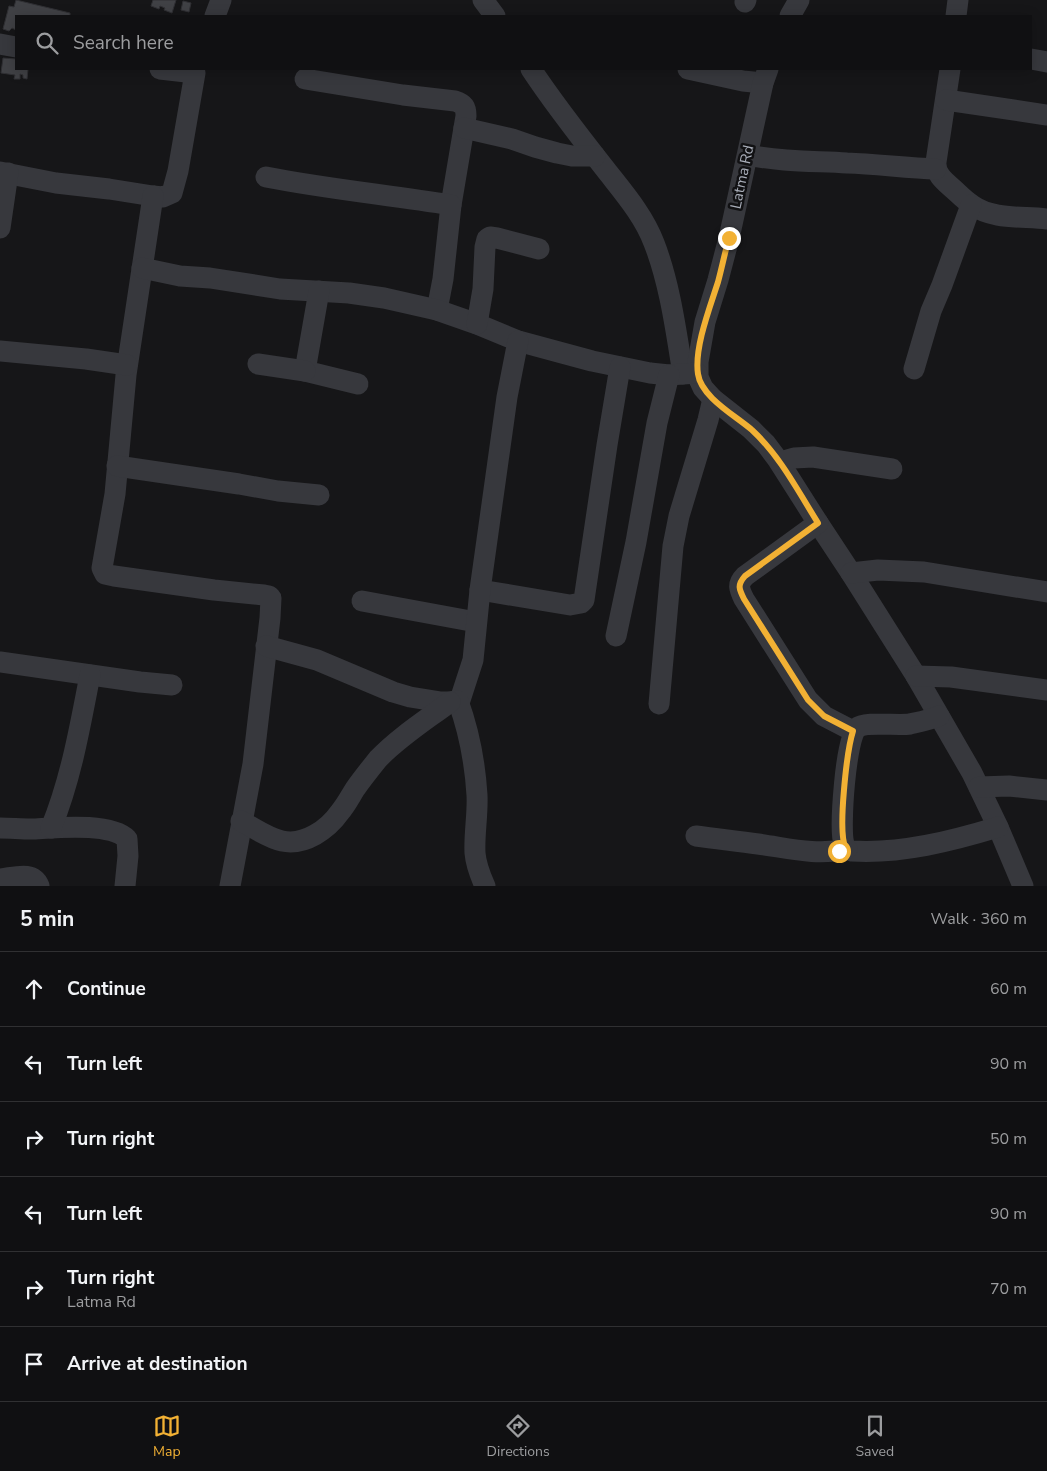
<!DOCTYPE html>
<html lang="en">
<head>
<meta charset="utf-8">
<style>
  :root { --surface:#101012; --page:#1e1e20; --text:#f1f3f6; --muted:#9c9d9f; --line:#303032; --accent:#f2b134 }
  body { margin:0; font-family:"Nunito Sans",sans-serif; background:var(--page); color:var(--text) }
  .stop { position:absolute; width:15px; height:15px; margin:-11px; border:4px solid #f2b134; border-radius:50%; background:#fff }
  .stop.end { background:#f2b134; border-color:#fff; box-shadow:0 1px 5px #0008 }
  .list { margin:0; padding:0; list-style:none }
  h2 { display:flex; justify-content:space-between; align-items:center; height:65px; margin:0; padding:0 20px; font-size:21px }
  h2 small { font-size:16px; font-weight:400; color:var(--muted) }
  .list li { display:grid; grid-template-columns:32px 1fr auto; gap:15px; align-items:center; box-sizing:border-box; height:75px; padding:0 20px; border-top:1px solid var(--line) }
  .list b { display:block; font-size:19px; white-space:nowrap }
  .list p { margin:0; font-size:16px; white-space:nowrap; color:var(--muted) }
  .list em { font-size:16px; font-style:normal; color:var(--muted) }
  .icon { flex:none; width:28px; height:28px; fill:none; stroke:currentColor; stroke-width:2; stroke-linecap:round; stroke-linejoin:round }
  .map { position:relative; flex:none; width:1047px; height:886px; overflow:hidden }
  .search { position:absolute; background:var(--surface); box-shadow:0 2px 12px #0003; left:15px; right:15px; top:15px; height:55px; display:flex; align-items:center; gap:12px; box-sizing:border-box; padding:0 18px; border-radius:0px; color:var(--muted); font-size:19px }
  .sheet { height:515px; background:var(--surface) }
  nav { display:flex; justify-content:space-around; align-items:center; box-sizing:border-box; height:70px; border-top:1px solid var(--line); background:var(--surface); font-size:14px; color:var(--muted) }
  nav a { display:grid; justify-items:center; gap:2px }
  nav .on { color:var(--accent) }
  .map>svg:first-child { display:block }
  .building { fill:#404145; stroke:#303034 }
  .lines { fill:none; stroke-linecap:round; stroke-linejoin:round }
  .minor { stroke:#37383d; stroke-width:21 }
  .route { stroke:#f2b134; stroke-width:6 }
  .labels { text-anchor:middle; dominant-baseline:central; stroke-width:5; stroke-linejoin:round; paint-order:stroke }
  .street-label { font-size:15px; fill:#a8adb8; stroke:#111113 }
</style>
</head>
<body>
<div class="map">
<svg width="1047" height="886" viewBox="0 0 1047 886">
  <rect width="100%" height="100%" fill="#161618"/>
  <!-- building -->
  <g class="building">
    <polygon points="16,0 70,13 70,16 16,16 16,30 12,28 9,31 3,29 9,6 14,7"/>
    <polygon points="153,0 176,0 172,13 164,10 165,8 160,6 159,9 151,6"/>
    <polygon points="183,1 191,3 189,12 181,10"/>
    <polygon points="3,58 16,59 16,69 28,69 27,79 23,78 23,75 20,74 20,79 14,79 15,75 1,73"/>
  </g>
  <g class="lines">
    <!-- minor -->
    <g class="minor">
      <polyline points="483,0 495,16"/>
      <polyline points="745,2 746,0"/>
      <polyline points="215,16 221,0"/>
      <polyline points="790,16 799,0"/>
      <polyline points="956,16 958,0"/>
      <polyline points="0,44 16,47"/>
      <polyline points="1031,59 1047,62"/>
      <path d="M531,69C554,104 580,137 606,170C624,193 644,216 654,243C670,284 676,331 683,374"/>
      <polyline points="688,69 743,81 763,83"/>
      <polyline points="768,69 763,83 729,238 718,280 705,322 698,362 698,377 703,388 713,399 751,429 766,444 778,460 818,523 851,573 916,676 972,773 998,827 1023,886"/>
      <path d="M950,69L936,162C935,173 943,180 951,187C958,193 964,200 972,205C993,220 1023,216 1047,219"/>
      <path d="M305,79L403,95L455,101C464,104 466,107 466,116L451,205"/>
      <polyline points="946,100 1047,115"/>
      <polyline points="464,128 512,139 535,147 557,153 572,156 595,156"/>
      <path d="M748,155C781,162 814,161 847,163C877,164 906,168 936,169"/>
      <polyline points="0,172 56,183 109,189 153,196 163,197 172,193 178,171 195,73 160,69"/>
      <path d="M266,177C327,189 390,195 451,205L443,279L437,310"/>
      <polyline points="153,196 126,375 115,494 102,568 105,574 114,576 214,590 264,595 269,596 271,598 270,618 253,764 230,886"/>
      <polyline points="0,228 8,173"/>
      <polyline points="142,268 180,276 210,278 280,289 349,293 384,298 437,310 477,324 518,341 592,361 650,373 669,375 697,373"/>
      <polyline points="319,291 305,371 358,384"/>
      <polyline points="477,324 483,289 485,247 487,239 490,237 497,238 539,249"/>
      <polyline points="0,351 86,359 127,365"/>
      <polyline points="258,364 305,371"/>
      <polyline points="914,369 931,311 942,285 971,205"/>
      <polyline points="780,462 794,458 813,457 892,469"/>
      <polyline points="117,466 239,484 278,491 319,495"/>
      <path d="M818,523L745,576C737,584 739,589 744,599L808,700L824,716L853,731"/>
      <polyline points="851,573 878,570 924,572 1047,592"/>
      <polyline points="480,590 570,605 581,603 584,600 607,445 620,367"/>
      <polyline points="362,601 476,622"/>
      <polyline points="616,636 636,542 657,423 669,375"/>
      <polyline points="266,646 317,660 393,692 410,697 441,702 450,702 460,700 473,660 480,590 507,397 518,341"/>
      <polyline points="0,662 140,682 172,685"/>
      <polyline points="916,676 951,677 1047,690"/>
      <path d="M458,701C469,731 475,763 477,795C478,814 474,834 475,853C476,865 480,875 485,886"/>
      <polyline points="659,704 673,546 679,516 708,420 713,399"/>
      <path d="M939,716C930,720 919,722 910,724C897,726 865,721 857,728C846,735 839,830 844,844C845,849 848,850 852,851C901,854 952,841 998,827"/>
      <polyline points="979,787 1009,786 1047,790"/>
      <path d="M241,821C254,828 268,838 282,841C305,846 328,829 340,812C346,805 350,797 355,789C362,779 370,769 378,759C399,737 426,720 450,702"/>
      <path d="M0,828C10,828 21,829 31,829C55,828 110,822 127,839L128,856L125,886"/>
      <path d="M51,828C71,779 80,727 90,675"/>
      <path d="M696,836C717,839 737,841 758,844C788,848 816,856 847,849"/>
      <path d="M0,879C13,878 33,870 39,886"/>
    </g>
  </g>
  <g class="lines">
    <!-- route -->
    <path class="route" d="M729,238C725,252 722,267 718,282C710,307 694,348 698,374C701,397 736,416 752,430C780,456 798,491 818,523L745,576C737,585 739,589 744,599L808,700L824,716L853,731C847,750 837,833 846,849L839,851"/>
  </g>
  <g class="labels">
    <!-- street labels -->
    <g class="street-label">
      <text transform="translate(742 177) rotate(-78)">Latma Rd</text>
    </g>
  </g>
</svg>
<div class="stop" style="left:839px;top:851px"></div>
<div class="stop end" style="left:729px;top:238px"></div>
<div class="search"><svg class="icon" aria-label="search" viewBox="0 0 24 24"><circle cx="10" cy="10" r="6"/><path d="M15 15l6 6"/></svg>Search here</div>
</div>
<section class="sheet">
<h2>5 min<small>Walk · 360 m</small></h2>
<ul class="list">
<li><svg class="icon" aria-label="ahead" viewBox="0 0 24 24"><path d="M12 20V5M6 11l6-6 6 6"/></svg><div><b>Continue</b></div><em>60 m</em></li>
<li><svg class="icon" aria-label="left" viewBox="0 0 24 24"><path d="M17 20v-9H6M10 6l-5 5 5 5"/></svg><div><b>Turn left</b></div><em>90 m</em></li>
<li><svg class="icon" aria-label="right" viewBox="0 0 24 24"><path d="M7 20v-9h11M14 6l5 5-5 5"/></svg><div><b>Turn right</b></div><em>50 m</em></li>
<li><svg class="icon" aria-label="left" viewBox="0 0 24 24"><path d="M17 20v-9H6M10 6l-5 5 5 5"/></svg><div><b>Turn left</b></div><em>90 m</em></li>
<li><svg class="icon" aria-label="right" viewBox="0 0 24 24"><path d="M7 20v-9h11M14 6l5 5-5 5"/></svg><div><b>Turn right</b><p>Latma Rd</p></div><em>70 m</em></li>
<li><svg class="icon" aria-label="arrive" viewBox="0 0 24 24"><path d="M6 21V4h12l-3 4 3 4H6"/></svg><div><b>Arrive at destination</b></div></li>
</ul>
</section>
<nav>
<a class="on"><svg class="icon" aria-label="map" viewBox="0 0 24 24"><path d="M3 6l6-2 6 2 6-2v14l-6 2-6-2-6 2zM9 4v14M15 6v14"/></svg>Map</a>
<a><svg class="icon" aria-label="directions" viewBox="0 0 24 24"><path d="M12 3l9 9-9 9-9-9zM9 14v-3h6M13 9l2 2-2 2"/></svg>Directions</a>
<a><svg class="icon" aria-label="saved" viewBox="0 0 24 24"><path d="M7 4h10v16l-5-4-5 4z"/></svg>Saved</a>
</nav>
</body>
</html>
